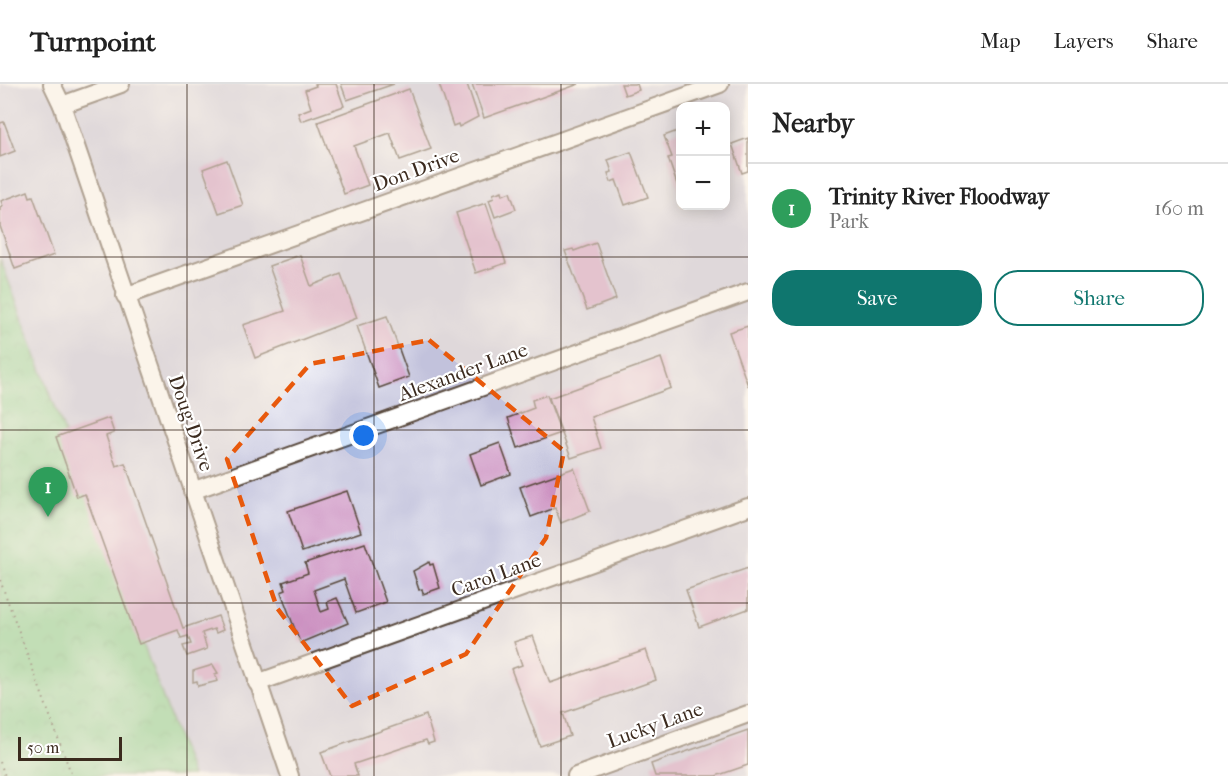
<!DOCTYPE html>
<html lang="en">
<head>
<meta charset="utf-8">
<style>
  :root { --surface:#fff; --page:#f2f2f2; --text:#222; --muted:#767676; --line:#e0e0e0; --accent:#0f766e }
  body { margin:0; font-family:"IM FELL French Canon",serif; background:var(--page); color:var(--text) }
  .controls { position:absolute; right:18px; top:18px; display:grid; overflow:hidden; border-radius:12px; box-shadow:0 3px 15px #0003 }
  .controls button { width:54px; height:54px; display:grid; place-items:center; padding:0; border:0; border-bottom:2px solid var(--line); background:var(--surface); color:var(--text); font:30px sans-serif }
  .scale { position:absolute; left:18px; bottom:15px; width:104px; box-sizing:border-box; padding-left:6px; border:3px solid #3b2a1e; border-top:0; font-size:16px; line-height:21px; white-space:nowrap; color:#3b2a1e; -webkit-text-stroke:4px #fff; paint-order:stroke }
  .you { position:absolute; left:364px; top:352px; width:21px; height:21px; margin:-15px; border:4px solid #fff; border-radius:50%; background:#1a73e8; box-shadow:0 0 0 9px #1a73e833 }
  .badge { display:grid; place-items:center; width:39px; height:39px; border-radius:50%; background:var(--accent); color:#fff; font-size:20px; font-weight:700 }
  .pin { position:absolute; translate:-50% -50px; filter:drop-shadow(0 2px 3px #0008) }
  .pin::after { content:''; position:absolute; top:32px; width:21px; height:18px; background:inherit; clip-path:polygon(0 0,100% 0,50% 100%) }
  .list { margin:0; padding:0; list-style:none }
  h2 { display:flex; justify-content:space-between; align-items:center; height:78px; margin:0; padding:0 24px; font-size:26px }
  h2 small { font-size:20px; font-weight:400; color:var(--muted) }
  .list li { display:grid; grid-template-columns:39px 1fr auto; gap:18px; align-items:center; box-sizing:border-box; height:90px; padding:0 24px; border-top:2px solid var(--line) }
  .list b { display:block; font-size:22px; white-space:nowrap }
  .list p { margin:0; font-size:20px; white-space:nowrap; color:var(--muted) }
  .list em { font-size:20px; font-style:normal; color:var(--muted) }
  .actions { display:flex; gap:12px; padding:18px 24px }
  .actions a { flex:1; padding:14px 0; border:2px solid var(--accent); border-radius:24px; text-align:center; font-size:21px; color:var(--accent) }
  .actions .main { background:var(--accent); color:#fff }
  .map { position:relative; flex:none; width:748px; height:692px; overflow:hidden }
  header { display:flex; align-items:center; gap:36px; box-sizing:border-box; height:84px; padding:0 30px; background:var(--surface); border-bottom:2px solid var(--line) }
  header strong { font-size:28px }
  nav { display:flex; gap:33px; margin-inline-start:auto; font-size:21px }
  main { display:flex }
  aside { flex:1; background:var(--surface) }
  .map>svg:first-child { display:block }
  .industrial { fill:#c2c2dc; fill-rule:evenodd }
  .park { fill:url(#park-crowns); stroke:#5e7c55; stroke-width:1.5 }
  .building { fill:#cc92c1 }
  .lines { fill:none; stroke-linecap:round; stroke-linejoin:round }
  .minor-casing { stroke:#57473a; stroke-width:20 }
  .path { stroke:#57473a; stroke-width:2; stroke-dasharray:1.5 4.5; stroke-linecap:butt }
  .minor { stroke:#fff; stroke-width:16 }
  .marked { fill:none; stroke:#e8590c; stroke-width:4.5; stroke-dasharray:12 8; stroke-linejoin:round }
  .grid { fill:none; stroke:#3b2a1e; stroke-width:1.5; stroke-opacity:0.55 }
  .labels { text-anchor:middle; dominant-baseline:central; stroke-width:4.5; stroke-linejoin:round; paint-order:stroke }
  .street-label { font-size:20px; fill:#3b2a1e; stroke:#fff }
</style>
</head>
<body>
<header>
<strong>Turnpoint</strong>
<nav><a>Map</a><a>Layers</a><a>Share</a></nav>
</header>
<main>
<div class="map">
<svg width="748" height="692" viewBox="0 0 748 692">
  <defs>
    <pattern id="park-crowns" width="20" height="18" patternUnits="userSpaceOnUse" patternTransform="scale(1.5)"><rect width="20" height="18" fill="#82ce8c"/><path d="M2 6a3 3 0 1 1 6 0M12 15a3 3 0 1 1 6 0" fill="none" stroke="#71b178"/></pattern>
  </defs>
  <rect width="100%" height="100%" fill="#fff"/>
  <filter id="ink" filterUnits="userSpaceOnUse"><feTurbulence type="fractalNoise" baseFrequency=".0167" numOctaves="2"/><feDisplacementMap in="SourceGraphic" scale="12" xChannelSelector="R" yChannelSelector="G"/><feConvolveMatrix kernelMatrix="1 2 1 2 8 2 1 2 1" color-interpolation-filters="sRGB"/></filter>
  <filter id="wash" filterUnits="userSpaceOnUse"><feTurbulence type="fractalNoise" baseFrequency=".008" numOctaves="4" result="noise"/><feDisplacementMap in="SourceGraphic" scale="24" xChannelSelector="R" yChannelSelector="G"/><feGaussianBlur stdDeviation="1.35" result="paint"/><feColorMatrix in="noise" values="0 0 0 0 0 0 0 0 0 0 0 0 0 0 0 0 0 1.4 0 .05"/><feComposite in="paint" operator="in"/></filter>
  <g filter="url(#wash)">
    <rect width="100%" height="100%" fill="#f8ebd9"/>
    <!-- industrial -->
    <path class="industrial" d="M0,0H748V692H192L0,174ZM680,22H726V122H680Z"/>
    <!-- park -->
    <polygon class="park" points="0,174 192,692 0,692"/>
    <g id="blocks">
      <!-- building -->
      <g class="building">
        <polygon points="315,0 336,0 344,22 301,37 298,29 311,24 305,6 316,2"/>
        <polygon points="341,0 394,0 347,16"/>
        <polygon points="439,0 467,0 478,33 459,43 458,40 453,42"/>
        <polygon points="472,0 579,0 484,34"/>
        <polygon points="621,0 637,0 639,6 625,11"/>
        <polygon points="409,5 431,65 400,76 390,49 354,62 368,101 344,110 318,38"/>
        <polygon points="4,38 15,67 0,73 0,39"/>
        <polygon points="680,46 680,109 668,74 672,73 664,52"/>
        <polygon points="748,54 748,87 742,89 732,60"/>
        <polygon points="631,68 648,113 625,121 616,96 611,98 608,89 612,88 608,76"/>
        <polygon points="227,76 243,121 219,129 203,85"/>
        <polygon points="28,107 30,113 33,112 54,171 15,185 0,142 0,123 3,122 1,117"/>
        <polygon points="502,107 503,111 510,108 516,125 495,133 489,116 494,114 493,110"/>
        <polygon points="486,119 506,179 476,189 456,129"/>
        <polygon points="596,159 616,215 587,226 565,167 573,165 574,167"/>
        <polygon points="300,171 311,202 341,190 357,234 255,274 243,241 285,227 269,182"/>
        <polygon points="387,232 409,293 379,304 357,242"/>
        <polygon points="748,242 748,302 729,248"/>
        <polygon points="661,274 671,304 591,333 601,364 571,374 549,314"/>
        <polygon points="547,311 561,349 518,364 508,334 534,324 532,316"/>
        <polygon points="109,334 114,349 106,352 116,382 125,379 183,544 218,532 223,546 216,549 214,545 202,549 207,565 187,572 183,562 191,560 188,552 181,554 178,546 139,560 85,410 77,413 56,353"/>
        <polygon points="500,359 511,390 481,401 470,370"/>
        <polygon points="574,384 590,427 561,439 555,424 531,433 520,403"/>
        <polygon points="347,407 361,448 302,468 288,427"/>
        <polygon points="365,459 386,518 356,529 344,495 314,506 321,528 329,525 327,518 337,514 348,539 300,559 281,508 286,506 283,498 308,489 305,479"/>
        <polygon points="429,478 430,481 433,480 440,504 423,510 422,505 419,506 413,487"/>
        <polygon points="748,484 748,525 699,543 686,506"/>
        <polygon points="533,552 550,599 646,566 656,596 563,629 570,652 540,662 511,585 522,581 514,558"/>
        <polygon points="213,581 218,589 215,590 218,597 198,602 197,597 193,598 193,587"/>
        <polygon points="426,631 434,658 428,660 426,656 354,680 358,692 330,692 321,668"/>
        <polygon points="748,646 748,681 716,692 655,692 651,680"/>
      </g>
    </g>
  </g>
  <g filter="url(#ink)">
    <use href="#blocks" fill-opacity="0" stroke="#57473a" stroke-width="1.5"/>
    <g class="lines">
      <defs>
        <g id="minor">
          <polyline points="52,0 62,21 290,692"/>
          <polyline points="62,21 121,0"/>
          <polyline points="125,212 720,0"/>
          <polyline points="192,407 748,208"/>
          <polyline points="257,599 748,423"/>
          <polyline points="576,692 748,630"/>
        </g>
      </defs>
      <!-- minor casing -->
      <use href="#minor" class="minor-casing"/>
      <!-- path -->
      <g class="path">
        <polyline points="0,496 72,692"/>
        <polyline points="0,678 5,692"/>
      </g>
      <!-- minor -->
      <use href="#minor" class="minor"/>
    </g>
  </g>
  <!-- marked area -->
  <path d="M0 0H748V692H0ZM429,256L564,367L546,454L466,570L352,622L277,524L227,375L310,280Z" fill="#f8ebd9" fill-opacity=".55" fill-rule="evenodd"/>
  <path class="marked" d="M429,256L564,367L546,454L466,570L352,622L277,524L227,375L310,280Z"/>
  <!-- grid -->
  <path class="grid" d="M187,0V692M374,0V692M561,0V692M0,173H748M0,346H748M0,519H748"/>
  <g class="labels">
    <!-- street labels -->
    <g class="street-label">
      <text transform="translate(416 86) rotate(-20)">Don Drive</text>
      <text transform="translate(463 288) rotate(-20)">Alexander Lane</text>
      <text transform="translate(191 339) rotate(71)">Doug Drive</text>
      <text transform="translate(496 491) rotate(-20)">Carol Lane</text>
      <text transform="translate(655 641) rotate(-20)">Lucky Lane</text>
    </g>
  </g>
</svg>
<div class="controls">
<button>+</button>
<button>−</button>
</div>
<div class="scale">50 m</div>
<div class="you"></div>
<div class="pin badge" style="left:48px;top:433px;background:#2e9e5b">1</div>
</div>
<aside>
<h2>Nearby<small></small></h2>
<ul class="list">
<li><span class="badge" style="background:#2e9e5b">1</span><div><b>Trinity River Floodway</b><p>Park</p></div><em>160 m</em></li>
</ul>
<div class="actions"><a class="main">Save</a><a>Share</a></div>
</aside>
</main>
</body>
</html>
